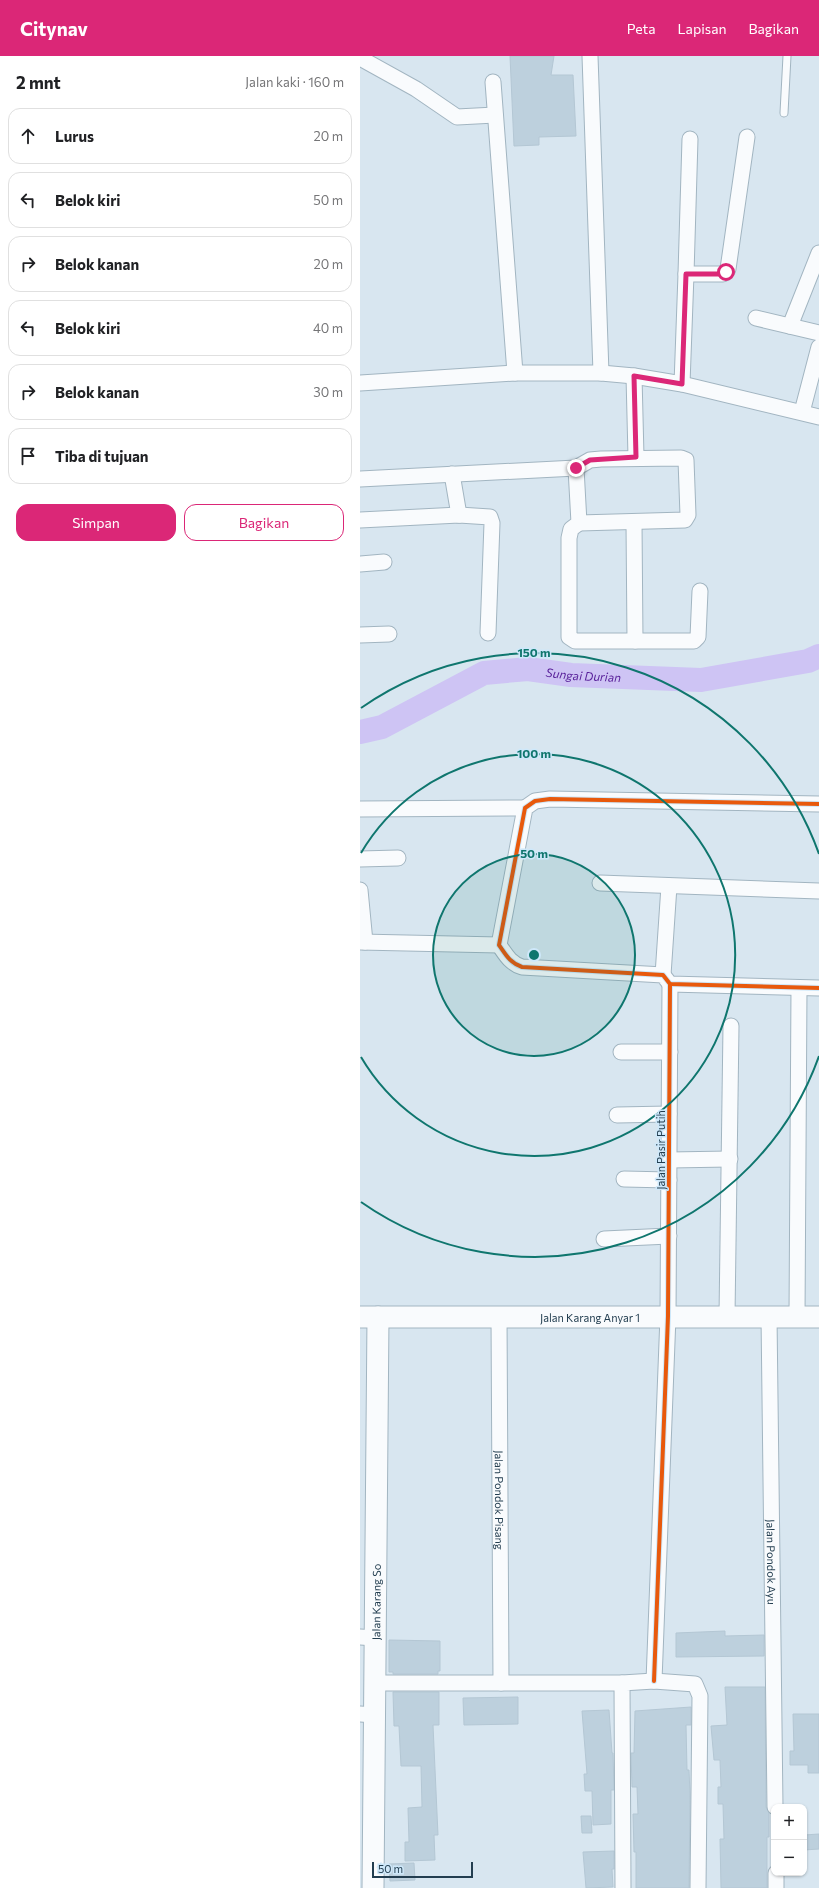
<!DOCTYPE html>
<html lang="id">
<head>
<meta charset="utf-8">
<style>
  :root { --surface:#fff; --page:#f2f2f2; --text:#202124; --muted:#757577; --line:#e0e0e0; --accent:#db2777 }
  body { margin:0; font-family:Commissioner,sans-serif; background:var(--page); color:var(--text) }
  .controls { position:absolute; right:12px; bottom:12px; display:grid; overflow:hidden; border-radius:8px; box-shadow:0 1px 3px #0004 }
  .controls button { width:36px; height:36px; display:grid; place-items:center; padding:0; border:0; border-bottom:1px solid var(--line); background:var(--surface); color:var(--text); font:20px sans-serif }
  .scale { position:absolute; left:12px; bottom:10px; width:101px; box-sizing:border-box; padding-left:4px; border:2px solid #233e50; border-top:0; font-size:11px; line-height:14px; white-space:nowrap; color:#233e50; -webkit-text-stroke:3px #cee8fa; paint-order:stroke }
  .stop { position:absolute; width:12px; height:12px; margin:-9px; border:3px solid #db2777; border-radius:50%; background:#fff }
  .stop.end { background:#db2777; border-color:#fff; box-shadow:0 1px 4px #0008 }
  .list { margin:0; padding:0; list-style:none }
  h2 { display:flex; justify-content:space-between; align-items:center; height:52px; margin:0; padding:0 16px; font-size:17px }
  h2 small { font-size:13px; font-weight:400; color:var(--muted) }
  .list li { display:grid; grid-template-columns:26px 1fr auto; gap:12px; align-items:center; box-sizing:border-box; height:56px; margin:0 8px 8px; padding:0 8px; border:1px solid var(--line); border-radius:12px }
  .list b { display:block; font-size:15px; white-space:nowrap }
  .list em { font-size:13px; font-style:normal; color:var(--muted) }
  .actions { display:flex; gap:8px; padding:12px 16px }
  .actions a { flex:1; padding:9px 0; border:1px solid var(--accent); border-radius:12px; text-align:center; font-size:14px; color:var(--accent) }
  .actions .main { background:var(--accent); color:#fff }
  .icon { flex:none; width:22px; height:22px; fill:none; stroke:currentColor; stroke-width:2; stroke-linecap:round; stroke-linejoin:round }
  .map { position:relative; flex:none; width:459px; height:1832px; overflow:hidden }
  header { display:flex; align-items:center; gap:24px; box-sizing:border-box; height:56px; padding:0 20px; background:var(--accent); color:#fff }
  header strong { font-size:19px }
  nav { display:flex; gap:22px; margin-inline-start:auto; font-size:14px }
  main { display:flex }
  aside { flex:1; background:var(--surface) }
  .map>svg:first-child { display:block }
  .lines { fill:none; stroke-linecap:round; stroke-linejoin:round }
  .river { stroke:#cec4f4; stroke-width:24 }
  .building { fill:#bdd0dd; stroke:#b4c7d4 }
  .lane-casing { stroke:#a2b5c1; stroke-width:9 }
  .street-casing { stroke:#a2b5c1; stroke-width:17 }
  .secondary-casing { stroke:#a2b5c1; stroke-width:23 }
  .lane { stroke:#f9fbfd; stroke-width:7 }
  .street { stroke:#f9fbfd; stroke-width:15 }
  .secondary { stroke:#f9fbfd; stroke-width:21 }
  .cycleway-casing { stroke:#cee8fa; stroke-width:6 }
  .cycleway { stroke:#e8590c; stroke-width:4 }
  .route { stroke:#db2777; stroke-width:5 }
  .ring { fill:none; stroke:#0f766e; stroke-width:2 }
  .labels { text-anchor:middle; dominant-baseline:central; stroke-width:3; stroke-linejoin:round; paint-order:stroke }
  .street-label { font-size:11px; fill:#233e50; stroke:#cee8fa }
  .water-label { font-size:12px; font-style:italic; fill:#59219a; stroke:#cee8fa }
  .centre { fill:#0f766e; stroke:#cee8fa; stroke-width:2 }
  .ring-label { font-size:12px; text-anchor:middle; font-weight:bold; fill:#0f766e; stroke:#cee8fa; stroke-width:3; stroke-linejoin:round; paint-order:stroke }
</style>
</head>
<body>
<header>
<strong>Citynav</strong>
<nav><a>Peta</a><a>Lapisan</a><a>Bagikan</a></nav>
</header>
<main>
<aside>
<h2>2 mnt<small>Jalan kaki · 160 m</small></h2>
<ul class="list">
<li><svg class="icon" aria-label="ahead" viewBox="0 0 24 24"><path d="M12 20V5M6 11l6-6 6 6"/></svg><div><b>Lurus</b></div><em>20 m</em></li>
<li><svg class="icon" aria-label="left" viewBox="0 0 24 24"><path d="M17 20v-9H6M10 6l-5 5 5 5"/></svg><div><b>Belok kiri</b></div><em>50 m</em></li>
<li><svg class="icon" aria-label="right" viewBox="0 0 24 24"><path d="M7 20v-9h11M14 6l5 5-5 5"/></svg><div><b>Belok kanan</b></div><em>20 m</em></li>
<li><svg class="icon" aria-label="left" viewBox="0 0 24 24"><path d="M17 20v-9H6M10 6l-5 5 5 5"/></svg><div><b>Belok kiri</b></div><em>40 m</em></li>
<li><svg class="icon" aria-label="right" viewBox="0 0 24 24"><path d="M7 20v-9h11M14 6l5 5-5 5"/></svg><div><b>Belok kanan</b></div><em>30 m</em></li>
<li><svg class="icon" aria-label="arrive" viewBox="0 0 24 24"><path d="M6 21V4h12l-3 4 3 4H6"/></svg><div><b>Tiba di tujuan</b></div></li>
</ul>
<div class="actions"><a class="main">Simpan</a><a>Bagikan</a></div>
</aside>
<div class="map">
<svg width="459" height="1832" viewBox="0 0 459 1832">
  <rect width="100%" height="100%" fill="#d8e6f0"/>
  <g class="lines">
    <!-- river -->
    <path class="river" id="s1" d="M0,676L22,671L124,617L168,613L211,619L341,624L448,605L459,600"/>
  </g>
  <!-- building -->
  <g class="building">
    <polygon points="150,0 194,0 191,19 213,19 216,80 179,81 179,89 154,90"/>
    <polygon points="365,1575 365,1580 404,1579 404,1600 316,1601 316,1577"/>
    <polygon points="29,1584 80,1585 80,1615 78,1615 78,1618 33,1618 33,1616 29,1616"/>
    <polygon points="365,1631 405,1631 406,1751 409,1757 409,1781 407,1781 407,1832 361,1832 360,1783 364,1783 363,1748 358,1748 358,1731 361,1731 360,1704 354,1704 351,1670 367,1669"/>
    <polygon points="33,1636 79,1636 79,1669 73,1669 78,1779 74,1779 75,1804 45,1805 45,1786 49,1786 48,1752 62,1751 61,1710 41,1710 39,1670 34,1670"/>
    <polygon points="158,1641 158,1668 104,1669 103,1642"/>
    <polygon points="331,1651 331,1669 326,1669 327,1714 329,1714 330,1738 329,1832 276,1832 276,1796 274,1796 273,1758 278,1758 277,1731 272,1731 271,1697 274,1697 275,1655"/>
    <polygon points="249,1654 252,1697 253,1697 254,1734 251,1734 251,1768 233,1769 232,1735 225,1735 224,1718 227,1718 222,1655"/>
    <polygon points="433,1658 459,1658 459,1717 448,1717 448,1709 430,1709 430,1695 434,1695"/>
    <polygon points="221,1760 231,1760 232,1777 222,1777"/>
    <polygon points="459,1778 459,1793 444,1794 444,1779"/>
    <polygon points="254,1795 254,1813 252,1813 253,1831 226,1832 223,1796"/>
    <polygon points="54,1807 55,1824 30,1825 29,1808"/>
  </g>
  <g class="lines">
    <defs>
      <polyline id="lane" points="424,57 427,0"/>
      <g id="street">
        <polyline points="230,0 241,317"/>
        <polyline points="0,2 56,33 97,61 135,59"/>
        <polyline points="133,26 155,317"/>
        <polyline points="326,218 330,83"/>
        <polyline points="396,262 459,277"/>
        <polyline points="430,270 459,197"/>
        <polyline points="274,320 276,401"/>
        <polyline points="0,327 155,317 241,317 274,320 322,328 459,361"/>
        <polyline points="322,328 326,218 363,218 368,213 387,81"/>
        <polyline points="442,356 459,291"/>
        <polyline points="216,412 219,467 211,473 209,482 209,581 215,585 334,585 338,581 340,535"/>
        <polyline points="92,418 99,459"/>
        <polyline points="0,423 216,412 230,404 241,403 321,402 326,404 328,459 325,464 219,467"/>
        <polyline points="0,464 99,459 130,461 132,467 128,577"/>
        <polyline points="274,467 275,585"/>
        <polyline points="0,508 24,506"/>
        <polyline points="0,579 29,578"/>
        <path d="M459,748L190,743L175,745L165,752L139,889C146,899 150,907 162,911L303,919L310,928L459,932"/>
        <polyline points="0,753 165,752"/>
        <polyline points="0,803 38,802"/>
        <polyline points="240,827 459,835"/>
        <polyline points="0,834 5,886"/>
        <polyline points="0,886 139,889"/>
        <polyline points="303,919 309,830"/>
        <polyline points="261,996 310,996"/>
        <polyline points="257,1059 309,1058"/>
        <polyline points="309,1104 370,1103"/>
        <polyline points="264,1123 309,1124"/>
        <polyline points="244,1183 309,1180"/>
        <path id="s2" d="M139,1260L141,1627"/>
        <polyline points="367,1260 371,970"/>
        <path id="s3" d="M409,1260L415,1751"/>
        <polyline points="437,1261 439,932"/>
        <polyline points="0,1581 15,1582"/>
        <polyline points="294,1625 308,1260 310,928"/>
        <polyline points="16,1627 262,1627"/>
        <polyline points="0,1658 14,1659"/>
        <polyline points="416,1817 416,1832"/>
        <polyline points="263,1832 262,1627 294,1625 335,1628 340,1640 338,1832"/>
      </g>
      <g id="secondary">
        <path id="s4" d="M0,1261H459"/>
        <path id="s5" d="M13,1832L18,1261"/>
      </g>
    </defs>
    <!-- lane casing -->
    <use href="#lane" class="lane-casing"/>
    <!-- street casing -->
    <use href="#street" class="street-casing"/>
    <!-- secondary casing -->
    <use href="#secondary" class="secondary-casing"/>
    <!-- lane -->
    <use href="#lane" class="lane"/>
    <!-- street -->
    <use href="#street" class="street"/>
    <!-- secondary -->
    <use href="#secondary" class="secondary"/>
    <defs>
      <g id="cycleway">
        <path d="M459,748L190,743L175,745L165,752L139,889C146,899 150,907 162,911L303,919L310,928L459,932"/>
        <polyline points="294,1625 308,1260 310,928"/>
      </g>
    </defs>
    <!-- cycleway casing -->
    <use href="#cycleway" class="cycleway-casing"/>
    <!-- cycleway -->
    <use href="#cycleway" class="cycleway"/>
  </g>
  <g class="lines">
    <!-- route -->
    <polyline class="route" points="216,412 230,404 276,401 274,320 322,328 326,218 359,218 366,216"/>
  </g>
  <!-- distance rings -->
  <circle cx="174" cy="899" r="101" fill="#0f766e" fill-opacity=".12"/>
  <g class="ring">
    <circle cx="174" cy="899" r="101"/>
    <path d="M1 797A201 201 0 1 1 1 1001"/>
    <path d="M459 1000A302 302 0 0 1 1 1146M1 652A302 302 0 0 1 459 798"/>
  </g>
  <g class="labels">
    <!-- street labels -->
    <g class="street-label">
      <text transform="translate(300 1094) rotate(-90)">Jalan Pasir Putih</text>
      <text stroke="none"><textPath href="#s4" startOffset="230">Jalan Karang Anyar 1</textPath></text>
      <text stroke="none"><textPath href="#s2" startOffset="184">Jalan Pondok Pisang</textPath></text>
      <text stroke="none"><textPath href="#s3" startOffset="246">Jalan Pondok Ayu</textPath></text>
      <text stroke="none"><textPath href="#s5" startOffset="286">Jalan Karang So</textPath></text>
    </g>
    <!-- water labels -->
    <g class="water-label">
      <text stroke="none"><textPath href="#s1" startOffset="238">Sungai Durian</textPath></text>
    </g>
  </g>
  <circle cx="174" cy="899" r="6" class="centre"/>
  <g class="ring-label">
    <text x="174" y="601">150 m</text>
    <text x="174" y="702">100 m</text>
    <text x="174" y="802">50 m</text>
  </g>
</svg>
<div class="controls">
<button>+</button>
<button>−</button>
</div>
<div class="scale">50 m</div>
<div class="stop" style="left:366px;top:216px"></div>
<div class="stop end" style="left:216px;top:412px"></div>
</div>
</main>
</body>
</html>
